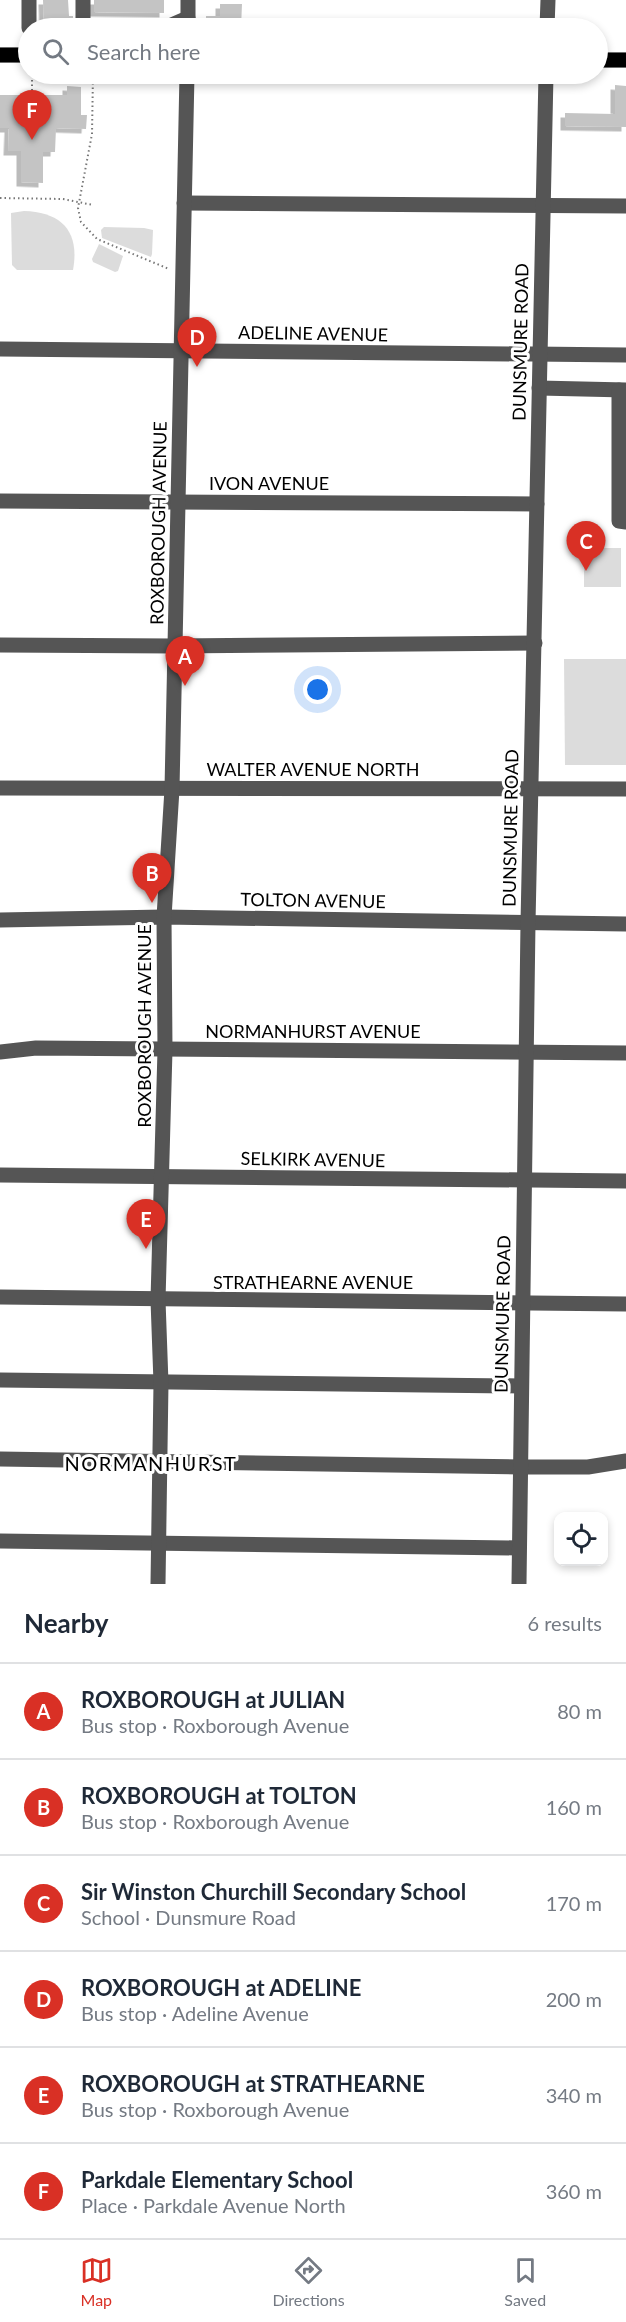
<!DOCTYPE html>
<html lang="en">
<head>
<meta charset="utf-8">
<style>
  :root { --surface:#fff; --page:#f2f2f3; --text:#1f2937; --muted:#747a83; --line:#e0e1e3; --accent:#d93025 }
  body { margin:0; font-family:Lato,sans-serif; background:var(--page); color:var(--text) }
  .controls { position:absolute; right:18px; bottom:18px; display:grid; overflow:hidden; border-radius:12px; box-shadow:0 3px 9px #0003 }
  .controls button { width:54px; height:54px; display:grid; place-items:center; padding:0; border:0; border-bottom:2px solid var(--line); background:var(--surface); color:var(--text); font:30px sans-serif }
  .you { position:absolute; left:318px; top:690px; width:21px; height:21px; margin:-15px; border:4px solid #fff; border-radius:50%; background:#1a73e8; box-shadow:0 0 0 9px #1a73e833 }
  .badge { display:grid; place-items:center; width:39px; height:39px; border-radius:50%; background:var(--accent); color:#fff; font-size:20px; font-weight:700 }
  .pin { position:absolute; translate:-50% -50px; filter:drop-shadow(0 2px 3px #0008) }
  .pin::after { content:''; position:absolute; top:32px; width:21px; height:18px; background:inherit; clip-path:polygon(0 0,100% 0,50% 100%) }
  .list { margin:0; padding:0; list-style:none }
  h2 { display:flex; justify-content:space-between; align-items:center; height:78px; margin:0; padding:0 24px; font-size:26px }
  h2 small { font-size:20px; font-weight:400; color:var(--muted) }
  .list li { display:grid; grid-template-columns:39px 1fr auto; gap:18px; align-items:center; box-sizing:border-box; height:96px; padding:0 24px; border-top:2px solid var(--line) }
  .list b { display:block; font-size:22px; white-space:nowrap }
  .list p { margin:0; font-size:20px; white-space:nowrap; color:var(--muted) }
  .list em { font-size:20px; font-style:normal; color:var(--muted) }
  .icon { flex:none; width:33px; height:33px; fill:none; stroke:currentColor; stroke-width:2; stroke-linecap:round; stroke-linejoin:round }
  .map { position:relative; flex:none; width:626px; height:1584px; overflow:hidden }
  .search { position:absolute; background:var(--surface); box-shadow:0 3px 9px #0003; left:18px; right:18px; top:18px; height:66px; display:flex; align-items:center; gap:15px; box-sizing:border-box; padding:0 21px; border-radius:33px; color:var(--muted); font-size:22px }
  .sheet { height:654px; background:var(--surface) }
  nav { display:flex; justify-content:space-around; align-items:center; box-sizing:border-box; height:84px; border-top:2px solid var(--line); background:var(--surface); font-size:16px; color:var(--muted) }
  nav a { display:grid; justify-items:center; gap:3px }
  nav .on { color:var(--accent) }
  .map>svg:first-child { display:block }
  .green { fill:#dcdcdc }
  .building { fill:#c4c4c4; filter:url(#shadow) }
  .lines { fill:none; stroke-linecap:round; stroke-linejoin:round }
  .major-casing { stroke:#dbdbdb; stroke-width:16 }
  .path { stroke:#777; stroke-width:2; stroke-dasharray:1.5 3; stroke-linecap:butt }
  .minor { stroke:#555; stroke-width:15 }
  .major { stroke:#000; stroke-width:15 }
  .labels { text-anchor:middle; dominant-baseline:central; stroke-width:6; stroke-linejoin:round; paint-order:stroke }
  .street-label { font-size:18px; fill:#000; stroke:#fff }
  .neighbourhood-label { font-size:20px; letter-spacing:1.5px; fill:#000; stroke:#fff }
</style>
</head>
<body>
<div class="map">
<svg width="626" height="1584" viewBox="0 0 626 1584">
  <defs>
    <filter id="shadow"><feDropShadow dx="-4.5" dy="4.5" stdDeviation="0" flood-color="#0004"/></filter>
  </defs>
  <rect width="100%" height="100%" fill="#fff"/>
  <!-- green -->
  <g class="green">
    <path d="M24,211C62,212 80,232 73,270H17L12,265L11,213Z"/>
    <polygon points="104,227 144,228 153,230 152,254 151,257 102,238 101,230"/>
    <polygon points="99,244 123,256 118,271 115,272 93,262 92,259"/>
    <rect x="584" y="548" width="37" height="39"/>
    <polygon points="564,659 626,659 626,765 565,765"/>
  </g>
  <!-- building -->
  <g class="building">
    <polygon points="43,0 68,0 69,16 73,16 73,28 44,28"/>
    <polygon points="94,0 164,0 164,13 94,12"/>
    <polygon points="220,4 242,4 241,28 206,28 206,16 220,16"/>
    <polygon points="615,85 626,86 626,127 565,126 565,113 615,114"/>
    <polygon points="67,86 81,87 81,115 87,115 86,129 56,128 55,152 43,152 43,183 21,182 21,151 8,151 9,128 0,128 0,95 67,95"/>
  </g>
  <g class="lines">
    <defs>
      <g id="major">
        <polyline points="0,55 28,55"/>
        <polyline points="598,60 626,60"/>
      </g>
    </defs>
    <!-- major casing -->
    <use href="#major" class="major-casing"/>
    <!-- path -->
    <g class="path">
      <polyline points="93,74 92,134 78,208 81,222 97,239 169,269"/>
      <polyline points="32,95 32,74"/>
      <polyline points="0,198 63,199 93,205"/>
    </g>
    <!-- minor -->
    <g class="minor">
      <polyline points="188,0 188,28"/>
      <polyline points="29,28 29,0"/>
      <polyline points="83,28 83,0"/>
      <polyline points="165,28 188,18"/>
      <polyline points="547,28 548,0"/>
      <polyline points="184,203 626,206"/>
      <polyline points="0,349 626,355"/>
      <polyline points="539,388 626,390"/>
      <polyline points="619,390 619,521 626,522"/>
      <polyline points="0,501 537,504"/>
      <polyline points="0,645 175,646 535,643"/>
      <polyline points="0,788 626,789"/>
      <polyline points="0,920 164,917 626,924"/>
      <polyline points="0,1052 36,1048 626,1053"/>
      <polyline points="0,1175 626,1181"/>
      <polyline points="0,1297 626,1304"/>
      <polyline points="0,1380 520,1386"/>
      <polyline points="0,1459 519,1467 588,1467 626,1461"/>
      <polyline points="0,1541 519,1548"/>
      <polyline points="158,1584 161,1383 158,1300 165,1050 164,917 172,789 187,74"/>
      <polyline points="519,1584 528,923 546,74"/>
    </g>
    <!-- major -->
    <use href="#major" class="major"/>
  </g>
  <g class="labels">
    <!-- street labels -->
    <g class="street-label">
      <text transform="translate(313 333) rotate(1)">ADELINE AVENUE</text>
      <text transform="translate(520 342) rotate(-89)">DUNSMURE ROAD</text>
      <text x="269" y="483">IVON AVENUE</text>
      <text transform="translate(158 523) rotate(-89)">ROXBOROUGH AVENUE</text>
      <text x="313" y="769">WALTER AVENUE NORTH</text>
      <text transform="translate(510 828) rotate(-89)">DUNSMURE ROAD</text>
      <text transform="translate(313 900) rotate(1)">TOLTON AVENUE</text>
      <text transform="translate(144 1026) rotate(-90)">ROXBOROUGH AVENUE</text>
      <text x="313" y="1031">NORMANHURST AVENUE</text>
      <text transform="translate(313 1159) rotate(1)">SELKIRK AVENUE</text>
      <text x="313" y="1282">STRATHEARNE AVENUE</text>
      <text transform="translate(502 1314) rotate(-89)">DUNSMURE ROAD</text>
    </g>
    <!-- neighbourhood labels -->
    <g class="neighbourhood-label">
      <text x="151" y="1463">NORMANHURST</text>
    </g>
  </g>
</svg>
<div class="controls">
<button><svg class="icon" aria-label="locate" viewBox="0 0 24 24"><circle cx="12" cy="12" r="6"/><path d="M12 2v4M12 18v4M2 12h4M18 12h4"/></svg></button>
</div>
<div class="you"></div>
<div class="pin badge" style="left:185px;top:686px">A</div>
<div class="pin badge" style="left:152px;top:903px">B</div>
<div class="pin badge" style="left:586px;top:571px">C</div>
<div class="pin badge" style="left:197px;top:367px">D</div>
<div class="pin badge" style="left:146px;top:1249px">E</div>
<div class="pin badge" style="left:32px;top:140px">F</div>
<div class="search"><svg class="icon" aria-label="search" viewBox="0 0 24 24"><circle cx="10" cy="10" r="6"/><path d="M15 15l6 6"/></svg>Search here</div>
</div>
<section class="sheet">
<h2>Nearby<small>6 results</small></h2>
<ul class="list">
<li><span class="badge">A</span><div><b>ROXBOROUGH at JULIAN</b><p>Bus stop · Roxborough Avenue</p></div><em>80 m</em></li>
<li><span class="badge">B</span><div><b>ROXBOROUGH at TOLTON</b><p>Bus stop · Roxborough Avenue</p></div><em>160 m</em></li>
<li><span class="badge">C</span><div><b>Sir Winston Churchill Secondary School</b><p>School · Dunsmure Road</p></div><em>170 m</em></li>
<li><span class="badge">D</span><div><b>ROXBOROUGH at ADELINE</b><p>Bus stop · Adeline Avenue</p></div><em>200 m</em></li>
<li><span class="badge">E</span><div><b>ROXBOROUGH at STRATHEARNE</b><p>Bus stop · Roxborough Avenue</p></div><em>340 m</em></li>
<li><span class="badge">F</span><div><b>Parkdale Elementary School</b><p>Place · Parkdale Avenue North</p></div><em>360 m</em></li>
</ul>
</section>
<nav>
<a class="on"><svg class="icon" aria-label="map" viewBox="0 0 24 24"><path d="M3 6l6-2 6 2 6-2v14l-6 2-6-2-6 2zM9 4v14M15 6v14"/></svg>Map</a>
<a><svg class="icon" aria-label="directions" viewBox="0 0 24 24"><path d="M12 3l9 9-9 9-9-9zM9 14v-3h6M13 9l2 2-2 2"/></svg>Directions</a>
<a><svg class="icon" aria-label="saved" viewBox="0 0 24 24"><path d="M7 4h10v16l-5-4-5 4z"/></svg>Saved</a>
</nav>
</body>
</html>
